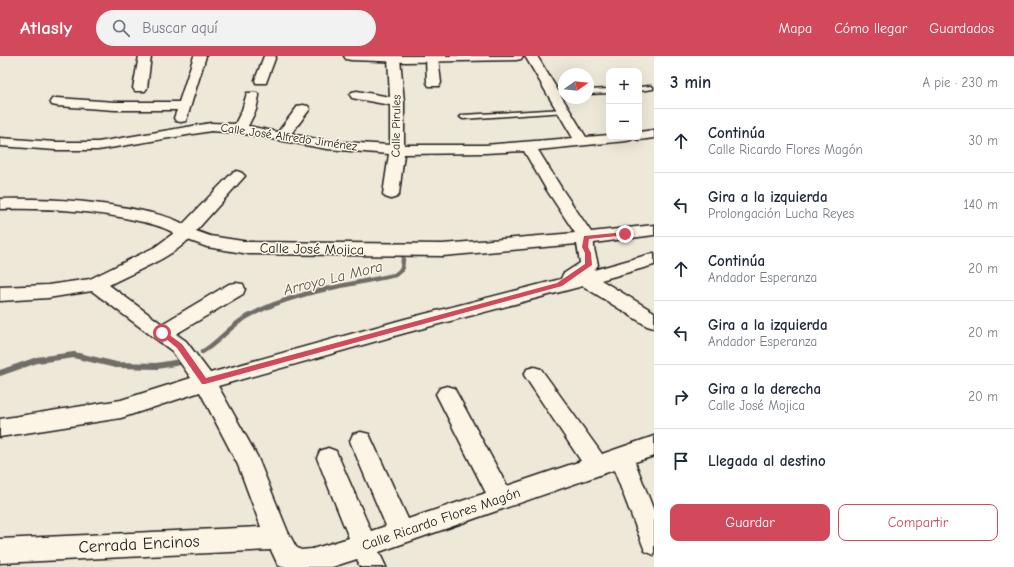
<!DOCTYPE html>
<html lang="es">
<head>
<meta charset="utf-8">
<style>
  :root { --surface:#fff; --page:#f2f2f3; --text:#1f2937; --muted:#747a83; --line:#e0e1e3; --accent:#d1495b }
  body { margin:0; font-family:"Comic Neue",sans-serif; background:var(--page); color:var(--text) }
  .controls { position:absolute; right:12px; top:12px; display:grid; overflow:hidden; border-radius:8px; box-shadow:0 4px 16px #0002 }
  .controls button { width:36px; height:36px; display:grid; place-items:center; padding:0; border:0; border-bottom:1px solid var(--line); background:var(--surface); color:var(--text); font:20px sans-serif }
  .compass { position:absolute; left:558px; top:12px; width:36px; height:36px; border-radius:50%; background:var(--surface); box-shadow:0 4px 16px #0002; rotate:76deg }
  .stop { position:absolute; width:12px; height:12px; margin:-9px; border:3px solid #d1495b; border-radius:50%; background:#fff }
  .stop.end { background:#d1495b; border-color:#fff; box-shadow:0 1px 4px #0008 }
  .list { margin:0; padding:0; list-style:none }
  h2 { display:flex; justify-content:space-between; align-items:center; height:52px; margin:0; padding:0 16px; font-size:17px }
  h2 small { font-size:13px; font-weight:400; color:var(--muted) }
  .list li { display:grid; grid-template-columns:26px 1fr auto; gap:12px; align-items:center; box-sizing:border-box; height:64px; padding:0 16px; border-top:1px solid var(--line) }
  .list b { display:block; font-size:15px; white-space:nowrap }
  .list p { margin:0; font-size:13px; white-space:nowrap; color:var(--muted) }
  .list em { font-size:13px; font-style:normal; color:var(--muted) }
  .actions { display:flex; gap:8px; padding:12px 16px }
  .actions a { flex:1; padding:9px 0; border:1px solid var(--accent); border-radius:8px; text-align:center; font-size:14px; color:var(--accent) }
  .actions .main { background:var(--accent); color:#fff }
  .icon { flex:none; width:22px; height:22px; fill:none; stroke:currentColor; stroke-width:2; stroke-linecap:round; stroke-linejoin:round }
  .map { position:relative; flex:none; width:654px; height:511px; overflow:hidden }
  header { display:flex; align-items:center; gap:24px; box-sizing:border-box; height:56px; padding:0 20px; background:var(--accent); color:#fff }
  header strong { font-size:19px }
  nav { display:flex; gap:22px; margin-inline-start:auto; font-size:14px }
  .search { width:280px; height:36px; background:var(--page); display:flex; align-items:center; gap:10px; box-sizing:border-box; padding:0 14px; border-radius:22px; color:var(--muted); font-size:15px }
  main { display:flex }
  aside { flex:1; background:var(--surface) }
  .map>svg:first-child { display:block }
  .lines { fill:none; stroke-linecap:round; stroke-linejoin:round }
  .stream-far1 { stroke:#6f6c67; stroke-width:4.5 }
  .stream { stroke:#6f6c67; stroke-width:6 }
  .service-casing { stroke:#1c1c1c; stroke-width:3 }
  .minor-casing { stroke:#1c1c1c; stroke-width:3 }
  .tertiary-casing { stroke:#1c1c1c; stroke-width:3 }
  .service { fill:#fcf5e5; fill-rule:evenodd }
  .minor { fill:#fcf5e5; fill-rule:evenodd }
  .tertiary { fill:#fcf5e5; fill-rule:evenodd }
  .route { fill:#d1495b }
  .labels { text-anchor:middle; dominant-baseline:central; stroke-width:3; stroke-linejoin:round; paint-order:stroke }
  .far-street-label { font-size:12px; fill:#1c1c1c; stroke:#fcf5e5 }
  .street-label { font-size:14px; fill:#1c1c1c; stroke:#fcf5e5 }
  .water-label { font-size:15px; font-style:italic; fill:#5b5854; stroke:#fcf5e5 }
  .near-street-label { font-size:17px; fill:#1c1c1c; stroke:#fcf5e5 }
</style>
</head>
<body>
<header>
<strong>Atlasly</strong>
<div class="search"><svg class="icon" aria-label="search" viewBox="0 0 24 24"><circle cx="10" cy="10" r="6"/><path d="M15 15l6 6"/></svg>Buscar aquí</div>
<nav><a>Mapa</a><a>Cómo llegar</a><a>Guardados</a></nav>
</header>
<main>
<div class="map">
<svg width="654" height="511" viewBox="0 0 654 511">
  <rect width="100%" height="100%" fill="#eee8d9"/>
  <filter id="ink" filterUnits="userSpaceOnUse"><feTurbulence type="fractalNoise" baseFrequency=".025" numOctaves="2"/><feDisplacementMap in="SourceGraphic" scale="8" xChannelSelector="R" yChannelSelector="G"/><feConvolveMatrix kernelMatrix="1 2 1 2 8 2 1 2 1" color-interpolation-filters="sRGB"/></filter>
  <g filter="url(#ink)">
    <g class="lines">
      <!-- stream-far1 -->
      <path class="stream-far1" d="M202,296C218,287 229,271 245,262C291,236 345,230 395,219L402,213L403,203"/>
      <!-- stream -->
      <polyline class="stream" points="0,317 37,304 74,299 116,309 157,310 180,306"/>
      <defs>
        <g id="service">
          <polygon points="651,30 653,31 653,33 639,35 639,31"/>
          <polygon points="609,33 609,37 588,38 588,34"/>
          <polygon points="564,35 564,39 554,39 551,37 554,35"/>
          <polygon points="564,53 567,55 566,56 463,63 460,61 463,59"/>
        </g>
        <g id="minor">
          <polygon points="139,0 151,0 147,32 145,35 135,35 133,32"/>
          <polygon points="194,0 206,0 186,65 181,66 176,65 174,62 177,54 115,54 57,50 52,49 50,46 52,43 57,42 115,46 179,46"/>
          <polygon points="264,0 276,0 267,24 266,27 256,27 255,24"/>
          <path d="M389,0H399L400,2L404,46V89H485L573,82L525,0H537L586,81L609,79V81H639V76L654,74V82L639,84L633,82L631,84L626,85L538,94L562,133L591,176L654,169V179L594,187C593,193 597,202 598,209L594,214L654,197V209L601,224L654,256V272L647,270L583,230L405,277L218,330L257,400L288,476L296,491L301,494L312,493L349,482L317,402L320,395L328,392L336,395L371,475L386,470L350,385L353,378L361,376L369,378L408,463L486,437L436,338L440,332L447,330L454,332L507,430L581,405L524,319L527,313L534,311L541,313L602,398L654,380V400L635,406L654,455V499L645,495L614,414L379,496L386,511H360L357,503L332,511H282L278,509L271,494L0,507V483L261,471L238,409L200,336L121,362L0,381V363L121,344L191,322L172,295L92,235L48,242L0,245V231L48,229L90,223L155,191L174,177C162,170 148,167 134,164C90,154 45,152 0,153V143C48,142 96,145 143,155C156,158 172,161 183,168L232,117L237,115L242,117L245,120L196,175L210,180L249,186L443,188L575,177L546,133L524,95L485,97L404,98L399,138L397,141L391,143L385,141L383,138L389,98L327,93L240,77L211,75L98,94H55L0,90V82L55,86H98L211,67L235,68L242,54L247,37H257L259,40L256,54L248,70L278,76L298,50L303,49L308,50L310,53L291,78L327,85L390,89V49L357,43L352,42L350,39L352,36L357,35L390,41L388,2ZM188,184L207,191L249,198L443,200L577,188L580,207L563,218L561,223L405,263L210,317L186,285L176,278L243,238L245,233L243,228L236,227L229,228L162,268L109,229C131,217 171,202 188,184Z"/>
          <polygon points="427,0 437,0 438,2 441,27 439,30 429,30 427,27 426,2"/>
        </g>
        <polygon id="tertiary" points="344,0 523,0 521,3 516,4 406,6 351,4 346,3"/>
      </defs>
      <!-- service casing -->
      <use href="#service" class="service-casing"/>
      <!-- minor casing -->
      <use href="#minor" class="minor-casing"/>
      <!-- tertiary casing -->
      <use href="#tertiary" class="tertiary-casing"/>
      <!-- service -->
      <use href="#service" class="service"/>
      <!-- minor -->
      <use href="#minor" class="minor"/>
      <!-- tertiary -->
      <use href="#tertiary" class="tertiary"/>
    </g>
  </g>
  <!-- route -->
  <polygon class="route" points="625,176 627,177 627,179 589,183 588,191 591,197 592,209 562,230 205,328 202,328 177,292 159,277 162,274 164,275 182,288 206,322 557,227 585,208 585,197 582,191 584,180"/>
  <g class="labels">
    <!-- far-street labels -->
    <g class="far-street-label">
      <text transform="translate(396 70) rotate(-89)">Calle Pirules</text>
      <text transform="translate(289 81) rotate(8)">Calle José Alfredo Jiménez</text>
    </g>
    <!-- street labels -->
    <g class="street-label">
      <text transform="translate(312 193) rotate(1)">Calle José Mojica</text>
      <text transform="translate(441 463) rotate(-19)">Calle Ricardo Flores Magón</text>
    </g>
    <!-- water labels -->
    <g class="water-label">
      <text transform="translate(333 222) rotate(-14)">Arroyo La Mora</text>
    </g>
    <!-- near-street labels -->
    <g class="near-street-label">
      <text transform="translate(139 488) rotate(-3)">Cerrada Encinos</text>
    </g>
  </g>
</svg>
<div class="controls">
<button>+</button>
<button>−</button>
</div>
<svg class="compass" viewBox="-18 -18 36 36"><path d="M0-13l5 13h-10z" fill="#e53935"/><path d="M0 13l5-13h-10z" fill="#747a83"/></svg>
<div class="stop" style="left:162px;top:277px"></div>
<div class="stop end" style="left:625px;top:178px"></div>
</div>
<aside>
<h2>3 min<small>A pie · 230 m</small></h2>
<ul class="list">
<li><svg class="icon" aria-label="ahead" viewBox="0 0 24 24"><path d="M12 20V5M6 11l6-6 6 6"/></svg><div><b>Continúa</b><p>Calle Ricardo Flores Magón</p></div><em>30 m</em></li>
<li><svg class="icon" aria-label="left" viewBox="0 0 24 24"><path d="M17 20v-9H6M10 6l-5 5 5 5"/></svg><div><b>Gira a la izquierda</b><p>Prolongación Lucha Reyes</p></div><em>140 m</em></li>
<li><svg class="icon" aria-label="ahead" viewBox="0 0 24 24"><path d="M12 20V5M6 11l6-6 6 6"/></svg><div><b>Continúa</b><p>Andador Esperanza</p></div><em>20 m</em></li>
<li><svg class="icon" aria-label="left" viewBox="0 0 24 24"><path d="M17 20v-9H6M10 6l-5 5 5 5"/></svg><div><b>Gira a la izquierda</b><p>Andador Esperanza</p></div><em>20 m</em></li>
<li><svg class="icon" aria-label="right" viewBox="0 0 24 24"><path d="M7 20v-9h11M14 6l5 5-5 5"/></svg><div><b>Gira a la derecha</b><p>Calle José Mojica</p></div><em>20 m</em></li>
<li><svg class="icon" aria-label="arrive" viewBox="0 0 24 24"><path d="M6 21V4h12l-3 4 3 4H6"/></svg><div><b>Llegada al destino</b></div></li>
</ul>
<div class="actions"><a class="main">Guardar</a><a>Compartir</a></div>
</aside>
</main>
</body>
</html>
